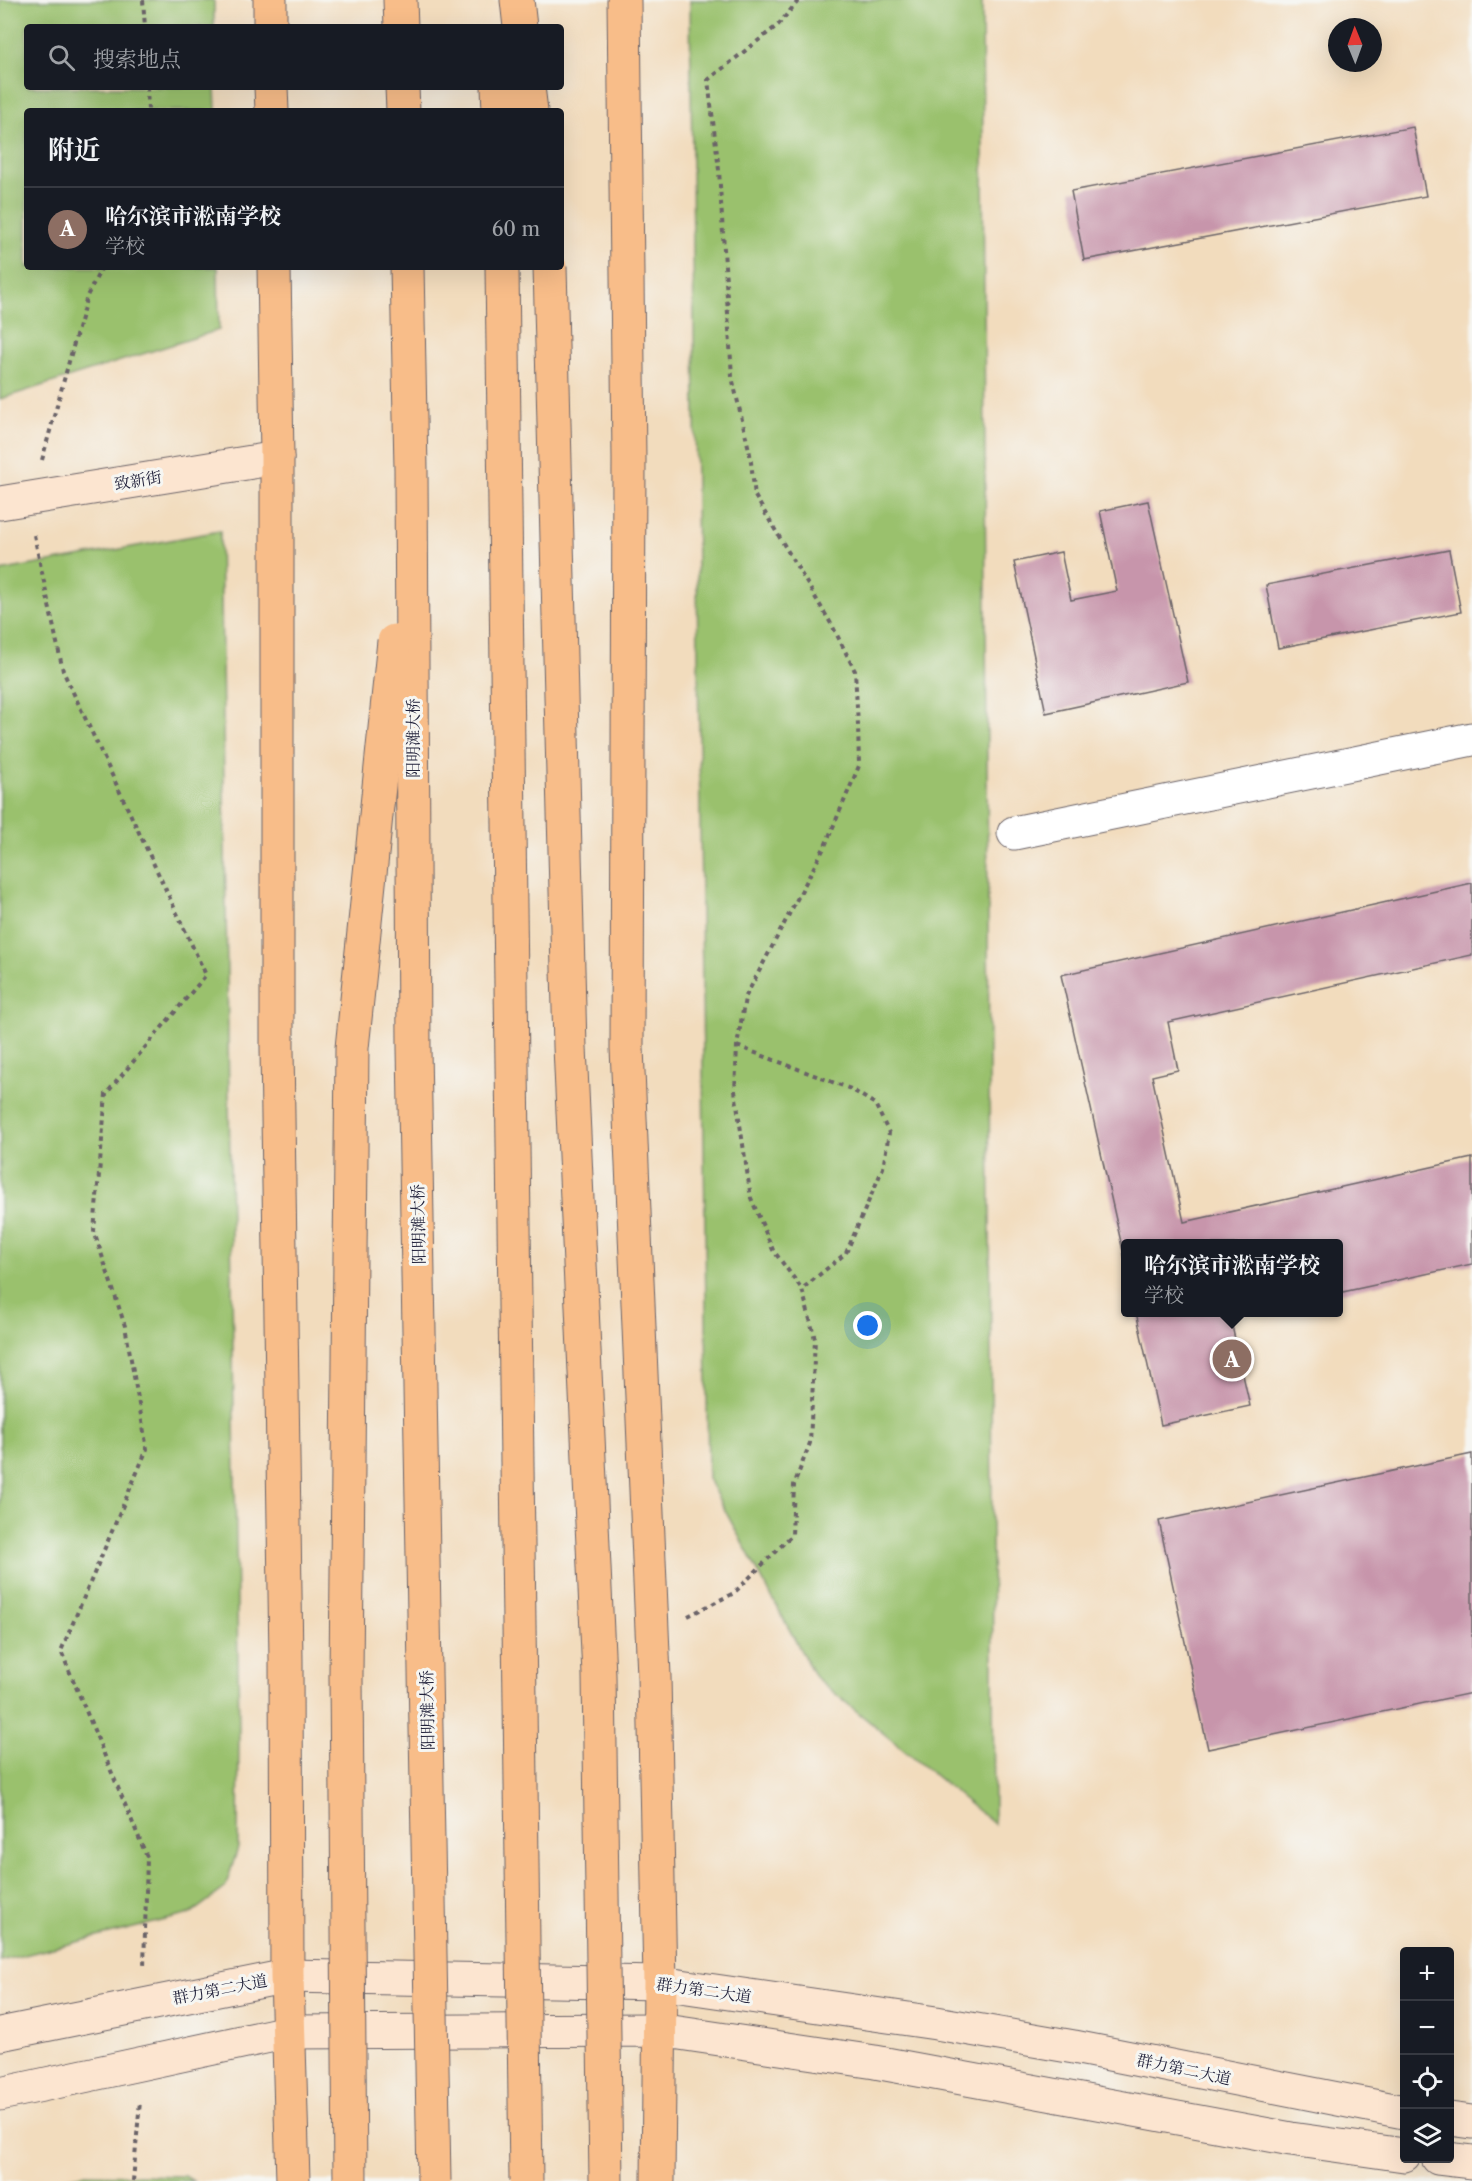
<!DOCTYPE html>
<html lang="zh">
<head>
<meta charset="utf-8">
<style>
  :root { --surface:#171b24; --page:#242831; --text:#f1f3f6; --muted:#9ea1a6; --line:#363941; --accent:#8c9099 }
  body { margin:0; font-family:"Libre Caslon Text","Noto Serif SC",serif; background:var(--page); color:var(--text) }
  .controls { position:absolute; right:18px; bottom:18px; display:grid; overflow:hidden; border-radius:6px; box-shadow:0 6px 24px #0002 }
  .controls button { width:54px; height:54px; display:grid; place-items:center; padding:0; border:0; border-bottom:2px solid var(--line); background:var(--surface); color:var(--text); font:30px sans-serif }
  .compass { position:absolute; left:1328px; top:18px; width:54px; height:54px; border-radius:50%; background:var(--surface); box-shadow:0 6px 24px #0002; rotate:359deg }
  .you { position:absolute; left:868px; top:1326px; width:21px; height:21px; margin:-15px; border:4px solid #fff; border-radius:50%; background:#1a73e8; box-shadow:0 0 0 9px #1a73e833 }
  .badge { display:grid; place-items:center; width:39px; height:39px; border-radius:50%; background:var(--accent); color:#fff; font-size:20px; font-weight:700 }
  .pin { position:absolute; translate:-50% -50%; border:3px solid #fff; box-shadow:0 2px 6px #0006 }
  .popup { position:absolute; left:1121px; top:1239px; width:222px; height:78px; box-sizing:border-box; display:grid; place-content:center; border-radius:6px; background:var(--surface); filter:drop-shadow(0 2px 4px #0005); font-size:20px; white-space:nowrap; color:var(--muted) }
  .popup b { font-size:22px; color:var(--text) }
  .popup::after { content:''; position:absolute; left:50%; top:100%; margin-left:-12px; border:12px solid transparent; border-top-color:var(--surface) }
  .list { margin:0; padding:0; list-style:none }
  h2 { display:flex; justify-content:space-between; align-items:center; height:78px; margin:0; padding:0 24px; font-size:26px }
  h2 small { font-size:20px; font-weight:400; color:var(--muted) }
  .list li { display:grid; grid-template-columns:39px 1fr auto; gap:18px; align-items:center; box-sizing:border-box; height:84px; padding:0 24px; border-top:2px solid var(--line) }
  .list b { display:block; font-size:22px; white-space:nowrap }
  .list p { margin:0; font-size:20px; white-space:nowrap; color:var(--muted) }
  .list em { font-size:20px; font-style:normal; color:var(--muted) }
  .icon { flex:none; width:33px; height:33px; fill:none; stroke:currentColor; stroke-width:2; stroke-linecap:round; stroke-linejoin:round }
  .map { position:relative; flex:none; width:1472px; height:2181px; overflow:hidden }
  .search { position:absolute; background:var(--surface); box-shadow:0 6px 24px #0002; left:24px; top:24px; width:540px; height:66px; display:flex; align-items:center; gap:15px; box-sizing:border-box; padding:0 21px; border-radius:6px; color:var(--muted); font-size:22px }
  .panel { position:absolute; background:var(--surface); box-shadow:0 6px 24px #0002; left:24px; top:108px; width:540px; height:162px; border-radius:6px }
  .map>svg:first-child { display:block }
  .green { fill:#9ac16d; stroke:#5e7254; stroke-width:1.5 }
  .building { fill:#c795ab }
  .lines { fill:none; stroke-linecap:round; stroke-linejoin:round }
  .street-casing { stroke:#6b6368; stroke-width:35 }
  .secondary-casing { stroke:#6b6368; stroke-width:35 }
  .highway-casing { stroke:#6b6368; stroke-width:35 }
  .path { stroke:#6b6368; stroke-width:4; stroke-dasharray:4.5 4.5; stroke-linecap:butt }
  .street { stroke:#fff; stroke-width:33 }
  .secondary { stroke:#fce5d0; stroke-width:33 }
  .highway { stroke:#f8bd89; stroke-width:33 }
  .highway-bridge-casing { stroke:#6b6368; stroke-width:35; stroke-linecap:butt }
  .highway-bridge { stroke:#f8bd89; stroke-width:33 }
  .labels { text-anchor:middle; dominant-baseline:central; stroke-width:6; stroke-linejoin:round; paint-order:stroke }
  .street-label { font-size:16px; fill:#22223b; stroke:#f6f6f2 }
</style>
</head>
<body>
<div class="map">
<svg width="1472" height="2181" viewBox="0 0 1472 2181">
  <rect width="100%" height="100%" fill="#f6f6f2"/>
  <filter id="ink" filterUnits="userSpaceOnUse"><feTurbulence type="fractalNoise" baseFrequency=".0167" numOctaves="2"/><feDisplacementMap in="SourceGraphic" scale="12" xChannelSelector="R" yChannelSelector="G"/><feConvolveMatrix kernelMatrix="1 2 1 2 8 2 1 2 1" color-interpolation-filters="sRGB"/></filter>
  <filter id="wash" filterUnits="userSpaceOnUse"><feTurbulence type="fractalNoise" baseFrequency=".008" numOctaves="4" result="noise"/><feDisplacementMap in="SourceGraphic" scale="24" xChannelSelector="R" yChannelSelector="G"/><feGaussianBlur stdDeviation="1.35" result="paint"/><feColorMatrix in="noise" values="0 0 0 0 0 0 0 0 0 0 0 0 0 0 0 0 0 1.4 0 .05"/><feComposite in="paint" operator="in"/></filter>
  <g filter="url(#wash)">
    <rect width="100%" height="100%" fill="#f2dcbd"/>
    <!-- green -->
    <g class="green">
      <polygon points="0,0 214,0 214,27 27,27 27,87 215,87 216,111 27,111 27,267 218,267 219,330 0,399"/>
      <polygon points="690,0 982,0 994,1824 815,1677 708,1479"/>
      <polygon points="220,531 239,1730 238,1848 225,1888 190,1914 0,1961 0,571"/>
      <polygon points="84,2174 185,2176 193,2181 50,2181"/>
    </g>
    <g id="blocks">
      <!-- building -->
      <g class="building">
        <polygon points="1413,127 1426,196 1084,260 1071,191"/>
        <polygon points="1148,501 1188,682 1046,713 1014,562 1061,552 1071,600 1117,591 1100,511"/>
        <polygon points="1449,550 1461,612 1278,648 1266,585"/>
        <polygon points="1472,883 1472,955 1168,1022 1178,1070 1152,1076 1184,1222 1472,1158 1472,1264 1338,1293 1338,1244 1126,1244 1125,1260 1061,975"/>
        <polygon points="1136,1312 1247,1312 1230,1317 1250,1406 1161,1425"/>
        <polygon points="1472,1454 1472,1693 1208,1749 1159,1521"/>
      </g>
    </g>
  </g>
  <g filter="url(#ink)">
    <use href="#blocks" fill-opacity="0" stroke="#6b6368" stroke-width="1.5"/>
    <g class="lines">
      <defs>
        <polyline id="street" points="1014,833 1472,739"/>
        <g id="secondary">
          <polyline points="0,503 277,458"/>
          <polyline points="0,2034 287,1976 660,1983 936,2023 1074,2047 1404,2112"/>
          <polyline points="0,2094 288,2032 659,2030 875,2062 1291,2139 1404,2155"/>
          <polyline points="1450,2119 1472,2122"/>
          <polyline points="1438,2158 1472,2162"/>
        </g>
        <g id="highway">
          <polyline points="270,0 270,27"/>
          <polyline points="400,0 401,27"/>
          <polyline points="517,0 520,27"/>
          <polyline points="624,0 629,459 627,1048 654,1676 660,1983 658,2181"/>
          <polyline points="271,87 272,111"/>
          <polyline points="402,87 403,111"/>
          <polyline points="498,87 499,111"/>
          <polyline points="528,87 531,111"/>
          <polyline points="274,267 277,458 277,1048 286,1660 287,1976 293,2181"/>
        </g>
      </defs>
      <!-- street casing -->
      <use href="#street" class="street-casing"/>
      <!-- secondary casing -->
      <use href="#secondary" class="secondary-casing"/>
      <!-- highway casing -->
      <use href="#highway" class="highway-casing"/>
      <!-- path -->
      <g class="path">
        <polyline points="143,0 145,27"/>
        <polyline points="147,87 148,111"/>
        <polyline points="42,460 87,296 102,267"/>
        <polyline points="34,535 63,671 206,975 106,1094 94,1231 125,1326 147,1449 61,1651 147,1857 144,1968"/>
        <polyline points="737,1046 851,1089 875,1104 889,1133 883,1168 846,1253 802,1289"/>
        <polyline points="688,1616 734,1593 792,1535 794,1485 810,1443 815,1339 802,1289 773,1250 751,1198 735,1091 737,1046 745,998 825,846 859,766 858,725 855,671 833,627 755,496 750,454 732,377 719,170 708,80 778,25 799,0"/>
        <polyline points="133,2181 140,2101"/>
      </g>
      <!-- street -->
      <use href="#street" class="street"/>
      <!-- secondary -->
      <use href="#secondary" class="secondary"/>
      <!-- highway -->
      <use href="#highway" class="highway"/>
      <defs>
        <g id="highway-bridge">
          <polyline points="407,267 411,469 414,1048 434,2181"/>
          <polyline points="502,267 526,2181"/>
          <polyline points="550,267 570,1047 599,1675 606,2181"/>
          <polyline points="350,2181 346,1676 352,1048 394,641"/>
        </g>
      </defs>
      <!-- highway-bridge casing -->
      <use href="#highway-bridge" class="highway-bridge-casing"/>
      <!-- highway-bridge -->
      <use href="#highway-bridge" class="highway-bridge"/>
    </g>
  </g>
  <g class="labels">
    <!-- street labels -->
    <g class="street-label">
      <text transform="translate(138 480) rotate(-9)">致新街</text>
      <text transform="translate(413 738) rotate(-90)">阳明滩大桥</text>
      <text transform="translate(418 1224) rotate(-91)">阳明滩大桥</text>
      <text transform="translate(427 1710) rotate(-91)">阳明滩大桥</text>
      <text transform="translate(220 1989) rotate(-11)">群力第二大道</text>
      <text transform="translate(704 1990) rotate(8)">群力第二大道</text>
      <text transform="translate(1184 2069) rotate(12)">群力第二大道</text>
    </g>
  </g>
</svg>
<div class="controls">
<button>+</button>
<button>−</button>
<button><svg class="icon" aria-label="locate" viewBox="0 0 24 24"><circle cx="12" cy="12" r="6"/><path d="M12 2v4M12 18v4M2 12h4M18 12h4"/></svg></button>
<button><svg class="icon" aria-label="layers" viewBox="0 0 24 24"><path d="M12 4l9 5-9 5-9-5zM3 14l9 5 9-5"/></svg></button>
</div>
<svg class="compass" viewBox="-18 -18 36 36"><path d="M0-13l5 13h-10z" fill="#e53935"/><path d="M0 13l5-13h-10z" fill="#9ea1a6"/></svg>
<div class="you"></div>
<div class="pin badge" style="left:1232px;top:1359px;background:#8d6e63">A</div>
<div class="popup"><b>哈尔滨市淞南学校</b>学校</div>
<div class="search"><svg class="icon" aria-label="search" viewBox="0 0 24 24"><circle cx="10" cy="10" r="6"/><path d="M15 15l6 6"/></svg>搜索地点</div>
<section class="panel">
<h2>附近<small></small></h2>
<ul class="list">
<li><span class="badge" style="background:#8d6e63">A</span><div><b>哈尔滨市淞南学校</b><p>学校</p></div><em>60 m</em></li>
</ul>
</section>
</div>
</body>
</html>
